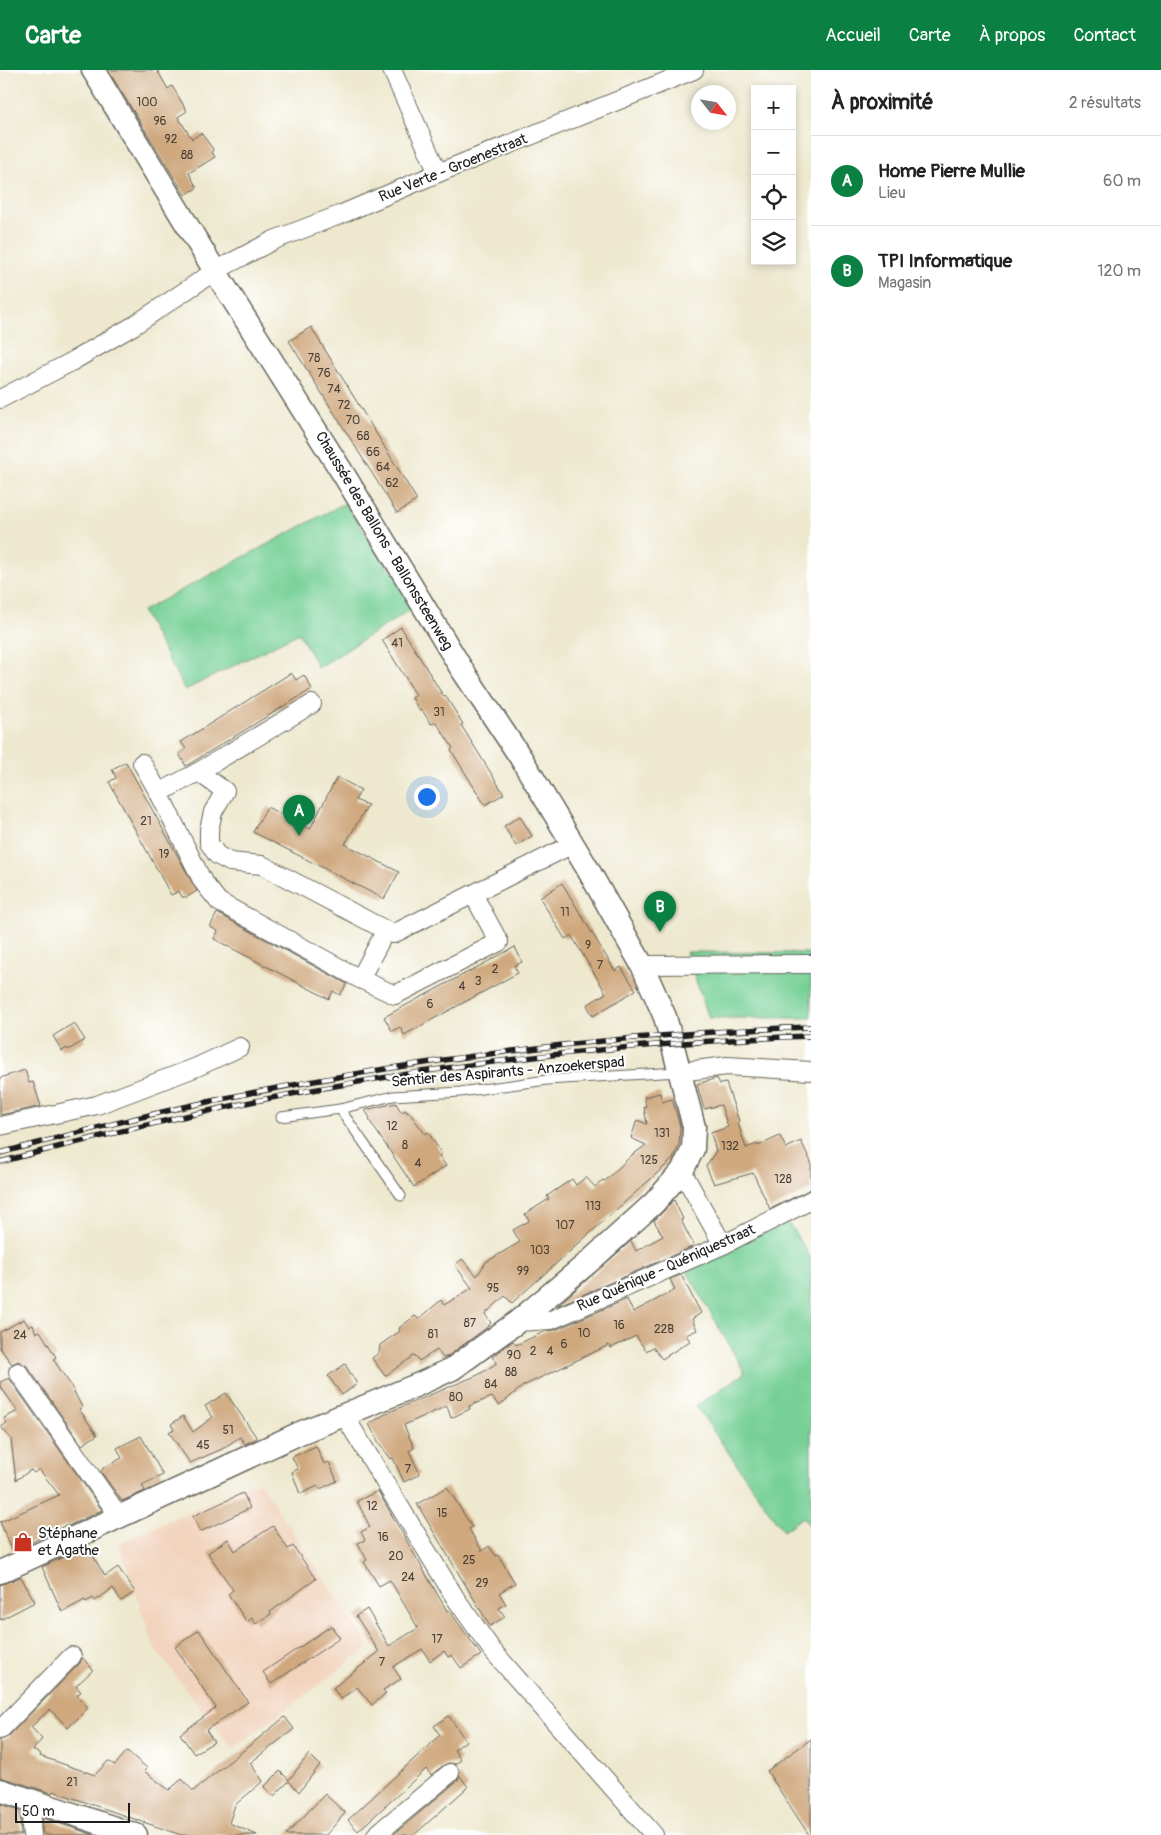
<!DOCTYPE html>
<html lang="fr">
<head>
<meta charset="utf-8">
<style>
  :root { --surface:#fff; --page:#f2f2f2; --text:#222; --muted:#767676; --line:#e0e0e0; --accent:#0b8043 }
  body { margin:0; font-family:Pangolin,sans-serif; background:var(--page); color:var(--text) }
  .controls { position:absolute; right:15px; top:15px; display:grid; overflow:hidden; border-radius:0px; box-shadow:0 2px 8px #0003 }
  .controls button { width:45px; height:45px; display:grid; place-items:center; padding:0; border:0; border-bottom:1px solid var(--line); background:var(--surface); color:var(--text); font:25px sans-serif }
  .compass { position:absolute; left:691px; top:15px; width:45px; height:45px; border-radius:50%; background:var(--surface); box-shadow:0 2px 8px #0003; rotate:121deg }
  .scale { position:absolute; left:15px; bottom:12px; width:115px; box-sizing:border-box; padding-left:5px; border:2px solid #1c1c1c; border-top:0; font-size:14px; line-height:18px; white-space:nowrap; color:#1c1c1c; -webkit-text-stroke:4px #fff; paint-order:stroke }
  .you { position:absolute; left:426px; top:726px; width:18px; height:18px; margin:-12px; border:4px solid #fff; border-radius:50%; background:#1a73e8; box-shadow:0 0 0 8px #1a73e833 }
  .badge { display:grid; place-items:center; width:32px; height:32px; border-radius:50%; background:var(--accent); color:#fff; font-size:16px; font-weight:700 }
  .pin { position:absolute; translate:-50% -41px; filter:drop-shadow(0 1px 2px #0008) }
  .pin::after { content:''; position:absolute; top:26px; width:18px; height:15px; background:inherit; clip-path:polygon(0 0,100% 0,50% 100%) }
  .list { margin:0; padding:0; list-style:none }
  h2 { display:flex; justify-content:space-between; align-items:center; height:65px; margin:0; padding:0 20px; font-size:21px }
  h2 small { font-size:16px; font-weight:400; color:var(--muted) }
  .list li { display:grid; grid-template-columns:32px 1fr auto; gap:15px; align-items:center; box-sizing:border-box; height:90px; padding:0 20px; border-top:1px solid var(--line) }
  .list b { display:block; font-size:19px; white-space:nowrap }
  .list p { margin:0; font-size:16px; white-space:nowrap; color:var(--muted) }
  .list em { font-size:16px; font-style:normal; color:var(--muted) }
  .icon { flex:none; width:28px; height:28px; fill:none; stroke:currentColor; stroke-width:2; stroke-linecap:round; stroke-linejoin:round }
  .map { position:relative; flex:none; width:811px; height:1765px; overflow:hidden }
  header { display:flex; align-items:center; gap:30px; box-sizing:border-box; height:70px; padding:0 25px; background:var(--accent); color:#fff }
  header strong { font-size:24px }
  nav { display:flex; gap:28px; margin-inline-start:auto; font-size:18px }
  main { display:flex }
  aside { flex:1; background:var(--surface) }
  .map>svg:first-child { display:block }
  .built { fill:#f2d4be }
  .green { fill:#77d096; stroke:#4a7659 }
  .building { fill:#cfa87e }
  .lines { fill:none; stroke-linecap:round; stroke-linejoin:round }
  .service-casing { stroke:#65635a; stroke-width:11 }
  .minor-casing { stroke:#65635a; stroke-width:20 }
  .tertiary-casing { stroke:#65635a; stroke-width:25 }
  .service { stroke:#fff; stroke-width:9 }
  .minor { stroke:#fff; stroke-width:18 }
  .tertiary { stroke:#fff; stroke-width:22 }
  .rail-casing { stroke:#1c1c1c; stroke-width:5.5 }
  .rail { stroke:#fff; stroke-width:4; stroke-dasharray:11; stroke-linecap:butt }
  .labels { text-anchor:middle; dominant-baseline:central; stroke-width:4; stroke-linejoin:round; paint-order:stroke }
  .number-label { font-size:12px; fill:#493f34 }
  .street-label { font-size:15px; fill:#1c1c1c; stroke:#fff }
  .poi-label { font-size:15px; fill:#1c1c1c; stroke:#fff; text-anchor:start }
</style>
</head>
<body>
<header>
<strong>Carte</strong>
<nav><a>Accueil</a><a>Carte</a><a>À propos</a><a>Contact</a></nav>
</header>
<main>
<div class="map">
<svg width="811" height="1765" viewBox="0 0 811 1765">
  <rect width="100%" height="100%" fill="#fff"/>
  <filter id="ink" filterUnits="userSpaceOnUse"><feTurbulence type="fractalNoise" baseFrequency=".02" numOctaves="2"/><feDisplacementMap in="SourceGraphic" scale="10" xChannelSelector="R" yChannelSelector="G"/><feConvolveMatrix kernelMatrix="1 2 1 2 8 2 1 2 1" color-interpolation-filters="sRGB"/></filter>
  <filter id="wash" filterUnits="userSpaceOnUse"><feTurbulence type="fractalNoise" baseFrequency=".0096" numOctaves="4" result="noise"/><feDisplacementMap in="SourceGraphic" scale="20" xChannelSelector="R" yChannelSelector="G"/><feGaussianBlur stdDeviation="1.12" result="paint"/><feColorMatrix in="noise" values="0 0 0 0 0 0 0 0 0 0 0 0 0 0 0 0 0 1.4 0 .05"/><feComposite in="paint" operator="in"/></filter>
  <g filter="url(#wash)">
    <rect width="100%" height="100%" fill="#ede8ce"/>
    <!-- built -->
    <polygon class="built" points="259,1411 369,1577 233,1679 154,1578 119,1473"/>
    <!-- green -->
    <g class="green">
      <polygon points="345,433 389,499 429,528 318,598 299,563 185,620 142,541"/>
      <polygon points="686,882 811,883 811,948 709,948"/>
      <polygon points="786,1149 811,1188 811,1457 803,1447 783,1461 696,1336 745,1303 685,1198"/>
    </g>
    <g id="blocks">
      <!-- building -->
      <g class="building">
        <polygon points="108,0 157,0 168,19 172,16 187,41 178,47 192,69 201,63 213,79 212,82 215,87 189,103 197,118 185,125"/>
        <polygon points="311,257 417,430 397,443 289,271"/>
        <polygon points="401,557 444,627 445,625 463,654 461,655 504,724 485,735 451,680 453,678 436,652 431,654 422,640 419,640 412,628 416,625 382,570"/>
        <polygon points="291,603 296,610 304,605 312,619 186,696 179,684 186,679 181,672"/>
        <polygon points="126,692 197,821 187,827 182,827 179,821 171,825 109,712 116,708 112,699"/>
        <polygon points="337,707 361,720 355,730 368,735 345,774 399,802 384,829 253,762 267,737 310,759"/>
        <polygon points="520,746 532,766 516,776 504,756"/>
        <polygon points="562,813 615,901 621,897 636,920 593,946 587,935 606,923 571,865 565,869 540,828"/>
        <polygon points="217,843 347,914 340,925 333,921 329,929 214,869 218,861 210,857"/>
        <polygon points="515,877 522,892 514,896 518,903 404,965 400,957 392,961 384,947"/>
        <polygon points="74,953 85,970 68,980 67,978 62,981 53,966"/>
        <polygon points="25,1000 29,1013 33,1012 41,1036 0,1045 0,1008"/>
        <polygon points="717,1008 720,1014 726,1013 739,1051 736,1054 738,1053 746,1078 757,1074 758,1076 780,1066 786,1078 801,1071 811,1092 811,1119 770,1139 753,1103 714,1114 706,1096 716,1081 711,1063 728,1057 721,1035 704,1039 697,1014"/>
        <polygon points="660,1023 662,1032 672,1029 680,1056 679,1075 673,1089 512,1233 505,1226 485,1244 491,1253 486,1258 448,1286 443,1288 437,1280 419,1291 415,1285 385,1306 372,1288 379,1283 380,1275 400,1261 399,1258 415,1246 419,1249 441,1230 444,1235 472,1218 455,1195 462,1189 477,1206 486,1192 520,1172 513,1160 529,1151 525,1144 549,1129 547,1126 572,1109 576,1115 586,1107 595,1117 603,1110 605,1111 631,1086 646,1075 631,1068 637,1050 647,1054 644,1038 646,1036 644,1027"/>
        <polygon points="396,1033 401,1042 406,1040 407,1043 409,1042 425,1064 428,1062 442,1084 439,1086 446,1096 414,1117 369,1050 370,1048 365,1040"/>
        <polygon points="674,1130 683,1149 681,1150 694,1176 557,1236 631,1171 636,1181 663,1166 654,1151"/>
        <polygon points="681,1205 701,1243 692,1249 697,1260 686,1265 690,1271 662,1289 653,1277 646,1281 636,1266 611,1278 609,1275 523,1316 499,1336 492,1327 469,1336 470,1339 451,1348 447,1336 404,1355 414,1378 409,1381 420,1404 404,1412 393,1388 391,1389 379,1373 369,1354 387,1343 478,1305 497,1293 492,1287 513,1271 516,1275 546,1261 555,1260 627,1229 633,1242 675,1220 670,1209"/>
        <polygon points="24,1249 29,1257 33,1255 36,1263 40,1261 56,1287 53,1289 70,1314 82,1337 79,1339 97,1365 82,1375 27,1296 18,1291 12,1294 0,1278 0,1262"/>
        <polygon points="345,1294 357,1314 342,1325 328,1306"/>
        <polygon points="9,1308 102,1440 66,1457 66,1455 13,1482 0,1452 59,1425 39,1399 34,1403 31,1400 16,1410 11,1369 1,1357 7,1353 4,1348 18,1341 0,1316 0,1312"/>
        <polygon points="226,1323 257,1368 245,1374 240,1367 222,1379 190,1393 169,1362 174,1359 171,1354 183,1346 193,1362 213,1347 205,1336"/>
        <polygon points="141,1366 163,1405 142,1415 145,1421 122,1431 101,1402 103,1398 122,1388 117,1378"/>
        <polygon points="316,1376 324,1394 329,1392 337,1411 320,1419 318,1416 300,1424 292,1402 298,1399 292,1387"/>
        <polygon points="447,1417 472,1457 469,1459 482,1481 489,1476 496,1486 498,1485 515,1513 499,1523 506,1534 499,1538 505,1547 490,1556 417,1434"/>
        <polygon points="378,1421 447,1541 449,1540 481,1585 461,1598 452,1585 448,1587 444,1581 430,1591 422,1579 393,1597 401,1609 383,1620 386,1623 372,1635 357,1617 341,1629 333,1618 379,1582 356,1546 367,1539 389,1576 418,1558 390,1510 379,1516 364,1492 367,1490 358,1473 365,1470 361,1462 370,1457 357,1431"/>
        <polygon points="243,1423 250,1438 200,1462 193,1446"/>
        <polygon points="273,1456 288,1479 293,1476 316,1509 270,1542 271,1544 256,1554 252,1548 247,1552 228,1524 233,1520 208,1483 228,1469 235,1481"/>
        <polygon points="87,1476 105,1506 118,1497 135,1522 121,1531 113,1518 95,1531 93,1528 86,1532 85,1530 62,1542 42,1497"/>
        <polygon points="21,1507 35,1532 0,1550 0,1515"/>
        <polygon points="331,1556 340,1568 271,1614 263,1602"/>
        <polygon points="199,1560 248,1632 206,1660 214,1672 194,1684 180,1664 216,1638 175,1577"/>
        <polygon points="82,1587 93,1600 76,1616 81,1622 77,1625 88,1638 68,1658 50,1639 31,1657 42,1669 33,1680 41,1684 40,1686 95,1705 108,1691 115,1695 127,1681 147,1698 144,1701 169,1720 182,1709 193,1721 285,1647 294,1659 250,1693 263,1711 235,1735 229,1753 257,1765 181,1765 53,1721 52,1723 0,1707 0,1670 8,1667 80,1593"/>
        <polygon points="449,1646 466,1671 454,1680 461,1690 455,1694 449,1693 444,1695 431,1705 426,1699 358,1761 348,1750 440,1665 434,1656"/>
        <polygon points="811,1669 811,1765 809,1765 767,1701"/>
        <polygon points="309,1684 320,1695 299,1722 289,1711 274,1726 264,1717 280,1701 289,1710"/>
        <polygon points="460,1706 468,1717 414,1765 393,1765 457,1711"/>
        <polygon points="325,1724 345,1743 326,1765 286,1765"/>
        <polygon points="0,1734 20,1740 21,1765 0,1765"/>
        <polygon points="43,1748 94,1765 45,1765 42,1761"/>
      </g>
    </g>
  </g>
  <g filter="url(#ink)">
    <use href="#blocks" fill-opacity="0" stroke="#65635a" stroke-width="1"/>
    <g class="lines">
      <defs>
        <g id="service">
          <polyline points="340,1039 401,1126"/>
          <polyline points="281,1047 340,1039 393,1026 460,1022 547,1010 678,1002"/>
        </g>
        <g id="minor">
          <polyline points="392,0 438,103"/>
          <polyline points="0,329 71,292 133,256 215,201 274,170 342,144 438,103 694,0"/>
          <polyline points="142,693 159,723"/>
          <polyline points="198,702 312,634"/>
          <polyline points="473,824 499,872 395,925 360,909 219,832 203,812 159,723 198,702 225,721 213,742 209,760 209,773 217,785 230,792 262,795 393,864 573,774"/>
          <polyline points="642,895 811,894"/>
          <polyline points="360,909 386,860"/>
          <polyline points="679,1002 727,996 811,1001"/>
          <polyline points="0,1056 97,1035 197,997 240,977"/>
          <polyline points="682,1101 723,1175"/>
          <polyline points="517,1252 551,1250 723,1175 811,1130"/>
          <polyline points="18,1302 119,1446"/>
          <polyline points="344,1345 456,1529 492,1580 654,1765"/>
          <polyline points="0,1660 72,1586"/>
          <polyline points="32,1765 31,1756 34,1731"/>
          <polyline points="376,1765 450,1703"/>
        </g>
        <g id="tertiary">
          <polyline points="0,1502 300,1363 417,1315 452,1299 517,1252 590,1191 654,1133 682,1101 693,1079 694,1057 670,965 665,947 642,895 586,796 521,688 461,598 344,405 215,201 93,0"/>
          <polyline points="0,1720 136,1765"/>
        </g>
      </defs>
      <!-- service casing -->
      <use href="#service" class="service-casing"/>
      <!-- minor casing -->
      <use href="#minor" class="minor-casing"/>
      <!-- tertiary casing -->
      <use href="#tertiary" class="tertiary-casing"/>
      <!-- service -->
      <use href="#service" class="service"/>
      <!-- minor -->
      <use href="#minor" class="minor"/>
      <!-- tertiary -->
      <use href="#tertiary" class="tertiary"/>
      <defs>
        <g id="rail">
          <path d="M0,1083C80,1062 160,1041 241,1025C429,987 620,964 811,957"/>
          <path d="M0,1092C80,1071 160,1051 241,1034C428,995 620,973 811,966"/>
        </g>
      </defs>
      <!-- rail casing -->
      <use href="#rail" class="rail-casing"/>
      <!-- rail -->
      <use href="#rail" class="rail"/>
    </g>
  </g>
  <!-- icons -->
  <defs>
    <symbol id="shop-bare" viewBox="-9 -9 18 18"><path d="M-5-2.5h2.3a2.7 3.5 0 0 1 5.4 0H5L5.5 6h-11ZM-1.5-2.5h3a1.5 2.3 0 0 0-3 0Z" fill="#c8321e" stroke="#fff" stroke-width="2.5" paint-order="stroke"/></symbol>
  </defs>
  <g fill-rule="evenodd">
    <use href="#shop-bare" x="9" y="1458" width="28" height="28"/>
  </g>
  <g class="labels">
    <!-- number labels -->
    <g class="number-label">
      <text x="147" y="32">100</text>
      <text x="160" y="51">96</text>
      <text x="171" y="69">92</text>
      <text x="187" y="85">88</text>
      <text x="314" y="288">78</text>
      <text x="324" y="303">76</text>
      <text x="334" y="319">74</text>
      <text x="344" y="335">72</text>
      <text x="353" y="350">70</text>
      <text x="363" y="366">68</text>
      <text x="373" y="382">66</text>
      <text x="383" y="397">64</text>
      <text x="392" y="413">62</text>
      <text x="397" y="573">41</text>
      <text x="439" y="642">31</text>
      <text x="146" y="751">21</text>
      <text x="164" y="784">19</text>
      <text x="565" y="842">11</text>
      <text x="588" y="875">9</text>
      <text x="600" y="895">7</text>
      <text x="495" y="899">2</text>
      <text x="478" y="911">3</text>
      <text x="462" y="916">4</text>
      <text x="430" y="934">6</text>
      <text x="392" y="1056">12</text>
      <text x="662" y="1063">131</text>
      <text x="405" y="1075">8</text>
      <text x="730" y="1076">132</text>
      <text x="649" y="1090">125</text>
      <text x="418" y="1093">4</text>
      <text x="783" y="1109">128</text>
      <text x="593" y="1136">113</text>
      <text x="565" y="1155">107</text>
      <text x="540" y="1180">103</text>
      <text x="523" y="1201">99</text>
      <text x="493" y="1218">95</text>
      <text x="470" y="1253">87</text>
      <text x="619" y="1255">16</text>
      <text x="664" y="1259">22B</text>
      <text x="584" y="1263">10</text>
      <text x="433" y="1264">81</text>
      <text x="20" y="1265">24</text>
      <text x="564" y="1274">6</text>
      <text x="533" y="1281">2</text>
      <text x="550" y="1281">4</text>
      <text x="514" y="1285">90</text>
      <text x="511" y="1302">88</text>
      <text x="491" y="1314">84</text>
      <text x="456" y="1327">80</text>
      <text x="228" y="1360">51</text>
      <text x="203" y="1375">45</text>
      <text x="408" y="1399">7</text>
      <text x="372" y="1436">12</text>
      <text x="442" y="1443">15</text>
      <text x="383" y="1467">16</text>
      <text x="396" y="1486">20</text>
      <text x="469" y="1490">25</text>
      <text x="408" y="1507">24</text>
      <text x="482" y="1513">29</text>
      <text x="437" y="1569">17</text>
      <text x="382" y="1592">7</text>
      <text x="72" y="1712">21</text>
    </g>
    <!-- street labels -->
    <g class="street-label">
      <text transform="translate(453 98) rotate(-22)">Rue Verte - Groenestraat</text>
      <text transform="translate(384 471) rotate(59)">Chaussée des Ballons - Ballonssteenweg</text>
      <text transform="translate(508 1002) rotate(-5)">Sentier des Aspirants - Anzoekerspad</text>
      <text transform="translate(666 1198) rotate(-24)">Rue Quénique - Quéniquestraat</text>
    </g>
    <!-- poi labels -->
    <g class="poi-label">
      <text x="38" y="1463">Stéphane<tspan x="38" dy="17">et Agathe</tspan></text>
    </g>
  </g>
</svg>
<div class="controls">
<button>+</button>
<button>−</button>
<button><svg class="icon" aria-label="locate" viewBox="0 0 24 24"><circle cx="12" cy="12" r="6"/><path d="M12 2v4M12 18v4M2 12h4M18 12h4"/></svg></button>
<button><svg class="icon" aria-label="layers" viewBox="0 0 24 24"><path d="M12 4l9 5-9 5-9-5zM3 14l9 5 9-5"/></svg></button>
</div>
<svg class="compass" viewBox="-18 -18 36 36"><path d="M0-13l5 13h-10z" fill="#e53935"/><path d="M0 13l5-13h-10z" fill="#767676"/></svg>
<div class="scale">50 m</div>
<div class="you"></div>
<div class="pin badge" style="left:299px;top:766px">A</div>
<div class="pin badge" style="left:660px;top:862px">B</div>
</div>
<aside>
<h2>À proximité<small>2 résultats</small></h2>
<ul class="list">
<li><span class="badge">A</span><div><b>Home Pierre Mullie</b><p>Lieu</p></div><em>60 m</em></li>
<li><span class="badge">B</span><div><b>TPI Informatique</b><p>Magasin</p></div><em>120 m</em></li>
</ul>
</aside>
</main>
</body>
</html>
